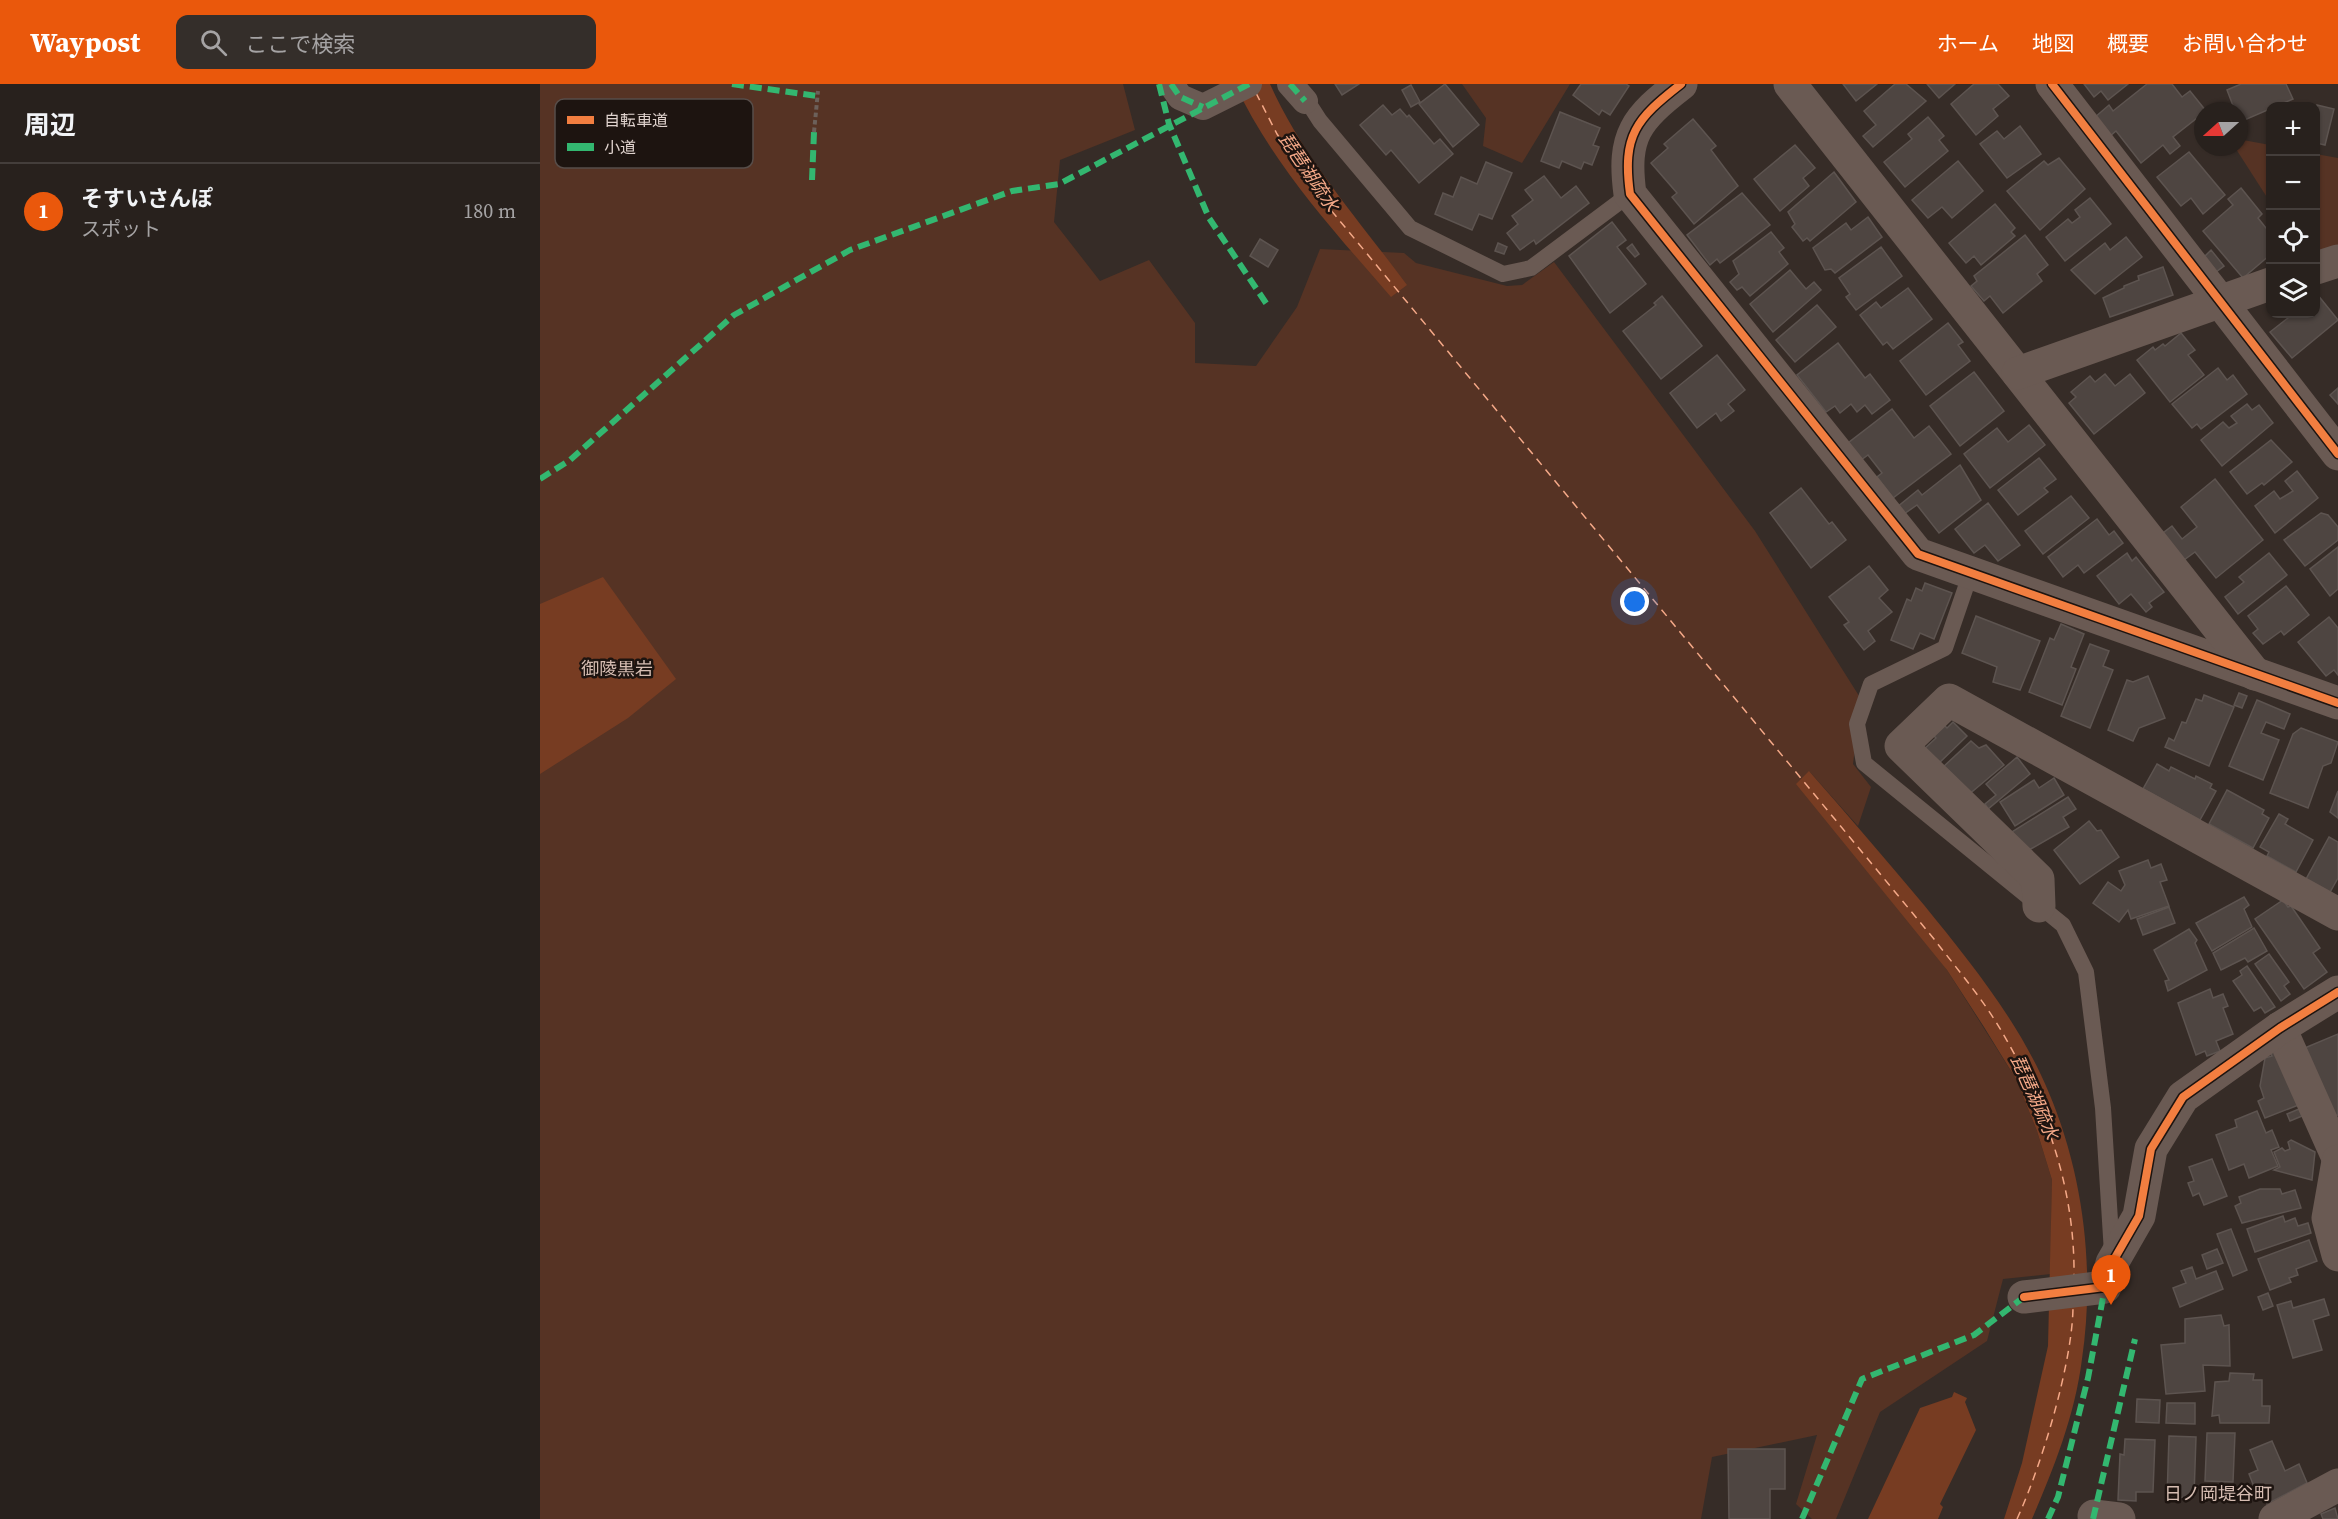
<!DOCTYPE html>
<html lang="ja">
<head>
<meta charset="utf-8">
<style>
  :root { --surface:#28211d; --page:#342e2a; --text:#f1f3f6; --muted:#a5a3a4; --line:#443e3b; --accent:#ea580c }
  body { margin:0; font-family:"Source Serif 4","Noto Sans JP",serif; background:var(--page); color:var(--text) }
  .controls { position:absolute; right:18px; top:18px; display:grid; overflow:hidden; border-radius:12px; box-shadow:0 2px 4px #0004 }
  .controls button { width:54px; height:54px; display:grid; place-items:center; padding:0; border:0; border-bottom:2px solid var(--line); background:var(--surface); color:var(--text); font:30px sans-serif }
  .compass { position:absolute; left:1654px; top:18px; width:54px; height:54px; border-radius:50%; background:var(--surface); box-shadow:0 2px 4px #0004; rotate:249deg }
  .you { position:absolute; left:1095px; top:518px; width:21px; height:21px; margin:-15px; border:4px solid #fff; border-radius:50%; background:#1a73e8; box-shadow:0 0 0 9px #1a73e833 }
  .badge { display:grid; place-items:center; width:39px; height:39px; border-radius:50%; background:var(--accent); color:#fff; font-size:20px; font-weight:700 }
  .pin { position:absolute; translate:-50% -50px; filter:drop-shadow(0 2px 3px #0008) }
  .pin::after { content:''; position:absolute; top:32px; width:21px; height:18px; background:inherit; clip-path:polygon(0 0,100% 0,50% 100%) }
  .list { margin:0; padding:0; list-style:none }
  h2 { display:flex; justify-content:space-between; align-items:center; height:78px; margin:0; padding:0 24px; font-size:26px }
  h2 small { font-size:20px; font-weight:400; color:var(--muted) }
  .list li { display:grid; grid-template-columns:39px 1fr auto; gap:18px; align-items:center; box-sizing:border-box; height:96px; padding:0 24px; border-top:2px solid var(--line) }
  .list b { display:block; font-size:22px; white-space:nowrap }
  .list p { margin:0; font-size:20px; white-space:nowrap; color:var(--muted) }
  .list em { font-size:20px; font-style:normal; color:var(--muted) }
  .icon { flex:none; width:33px; height:33px; fill:none; stroke:currentColor; stroke-width:2; stroke-linecap:round; stroke-linejoin:round }
  .map { position:relative; flex:none; width:1798px; height:1435px; overflow:hidden }
  header { display:flex; align-items:center; gap:36px; box-sizing:border-box; height:84px; padding:0 30px; background:var(--accent); color:#fff }
  header strong { font-size:28px }
  nav { display:flex; gap:33px; margin-inline-start:auto; font-size:21px }
  .search { width:420px; height:54px; background:var(--page); display:flex; align-items:center; gap:15px; box-sizing:border-box; padding:0 21px; border-radius:12px; color:var(--muted); font-size:22px }
  main { display:flex }
  aside { flex:1; background:var(--surface) }
  .map>svg:first-child { display:block }
  .green { fill:#563324 }
  .water { fill:#773c22 }
  .lines { fill:none; stroke-linecap:round; stroke-linejoin:round }
  .ferry { stroke:#f5a988; stroke-width:1.5; stroke-dasharray:8 6; stroke-linecap:butt }
  .building { fill:#4e4541; stroke:#5d5450; stroke-width:1.5 }
  .path { stroke:#6c605a; stroke-width:4; stroke-dasharray:4.5 3; stroke-linecap:butt }
  .service { stroke:#6a5a53; stroke-width:16 }
  .pedestrian { stroke:#6a5a53; stroke-width:26 }
  .minor { stroke:#6a5a53; stroke-width:33 }
  .quiet { stroke:#33b770; stroke-width:6; stroke-dasharray:12 6; stroke-linecap:butt }
  .cycleway-casing { stroke:#1d1410; stroke-width:11 }
  .cycleway { stroke:#f27e40; stroke-width:8 }
  .labels { text-anchor:middle; dominant-baseline:central; stroke-width:5; stroke-linejoin:round; paint-order:stroke }
  .water-label { font-size:18px; font-style:italic; fill:#f5a988; stroke:#1d1410 }
  .neighbourhood-label { font-size:18px; fill:#d6bdb2; stroke:#1d1410 }
  .key { fill:#1d1410; stroke:#574d49; stroke-width:1.5 }
  .key-label { font-size:16px; fill:#dfd2cd }
</style>
</head>
<body>
<header>
<strong>Waypost</strong>
<div class="search"><svg class="icon" aria-label="search" viewBox="0 0 24 24"><circle cx="10" cy="10" r="6"/><path d="M15 15l6 6"/></svg>ここで検索</div>
<nav><a>ホーム</a><a>地図</a><a>概要</a><a>お問い合わせ</a></nav>
</header>
<main>
<aside>
<h2>周辺<small></small></h2>
<ul class="list">
<li><span class="badge">1</span><div><b>そすいさんぽ</b><p>スポット</p></div><em>180 m</em></li>
</ul>
</aside>
<div class="map">
<svg width="1798" height="1435" viewBox="0 0 1798 1435">
  <rect width="100%" height="100%" fill="#362c27"/>
  <!-- green -->
  <g class="green">
    <polygon points="0,0 583,0 595,46 520,76 514,138 560,197 609,176 655,239 655,279 716,282 757,223 780,165 864,169 876,179 967,202 982,201 1014,178 1215,447 1321,615 1313,680 1331,703 1318,742 1269,687 1407,886 1476,995 1497,1047 1512,1096 1511,1190 1463,1195 1447,1257 1340,1328 1296,1435 1272,1435 1256,1420 1277,1351 1172,1373 1161,1435 0,1435"/>
    <polygon points="922,0 1030,0 982,79 943,62 946,34"/>
    <polygon points="1703,56 1730,61 1730,118 1696,65"/>
    <polygon points="1776,70 1798,74 1798,177 1776,184"/>
  </g>
  <!-- water -->
  <g class="water">
    <path d="M695,0H730C763,74 819,136 867,201L851,213C794,147 732,80 695,0Z"/>
    <polygon points="63,493 136,595 88,634 0,690 0,520"/>
    <path d="M1269,687C1308,731 1346,776 1384,821C1431,879 1480,939 1509,1009C1544,1092 1555,1187 1542,1275C1535,1331 1514,1384 1492,1435H1464L1482,1379L1508,1262L1512,1096L1497,1047L1476,995L1444,943L1407,886L1256,700Z"/>
    <polygon points="1414,1308 1427,1314 1425,1318 1436,1346 1400,1420 1403,1423 1398,1435 1328,1435 1380,1324 1412,1313"/>
  </g>
  <g class="lines">
    <!-- ferry -->
    <g class="ferry">
      <path d="M716,9L737,50L790,125L1394,855C1417,885 1443,915 1462,948C1506,1023 1535,1104 1534,1192"/>
      <path d="M1477,1435C1501,1383 1532,1281 1533,1224"/>
    </g>
  </g>
  <!-- building -->
  <g class="building">
    <polygon points="795,0 819,0 802,11"/>
    <polygon points="905,0 939,41 913,63 879,20"/>
    <polygon points="1041,0 1086,0 1089,2 1070,31 1062,26 1059,31 1033,11"/>
    <polygon points="1303,0 1337,0 1316,17"/>
    <polygon points="1355,0 1366,0 1386,17 1333,63 1323,52 1336,41 1324,27"/>
    <polygon points="1387,0 1415,0 1399,14"/>
    <polygon points="1434,0 1458,0 1469,12 1453,25 1458,32 1436,51 1411,20"/>
    <polygon points="1544,0 1588,0 1568,16 1561,7 1554,13"/>
    <polygon points="1607,0 1632,0 1642,13 1650,7 1666,27 1633,53 1640,62 1630,70 1623,61 1601,79 1576,47 1569,53 1554,34 1569,21 1573,27"/>
    <polygon points="1701,0 1746,0 1753,15 1700,38 1699,27 1695,27 1687,6"/>
    <polygon points="871,1 880,18 871,23 862,6"/>
    <polygon points="843,21 852,31 860,25 867,33 869,31 894,60 900,55 913,70 879,99 851,66 846,71 820,41"/>
    <polygon points="1777,21 1794,25 1785,61 1776,59"/>
    <polygon points="1020,28 1060,44 1053,61 1059,63 1052,81 1044,78 1041,85 1022,77 1019,84 1001,77"/>
    <polygon points="1388,33 1404,52 1399,56 1408,67 1365,103 1344,78 1372,55 1368,50"/>
    <polygon points="1153,35 1176,62 1171,66 1198,102 1154,140 1132,113 1137,109 1111,79 1128,64 1124,60"/>
    <polygon points="1480,42 1501,70 1467,94 1440,60 1457,47 1464,55"/>
    <polygon points="1255,61 1275,84 1263,94 1269,102 1240,127 1214,95"/>
    <polygon points="1649,68 1685,111 1663,130 1651,114 1641,122 1617,93"/>
    <polygon points="1519,74 1545,105 1500,146 1467,107 1504,77 1508,81"/>
    <polygon points="1418,77 1443,107 1412,134 1402,123 1388,134 1372,116"/>
    <polygon points="946,78 972,89 952,135 939,130 932,146 895,130 903,109 913,113 921,93 937,100"/>
    <polygon points="1294,88 1316,118 1270,157 1267,154 1263,157 1252,143 1255,140 1248,128"/>
    <polygon points="1004,92 1021,114 1036,102 1049,119 996,160 994,156 980,166 967,149 978,140 972,132 993,116 985,106"/>
    <polygon points="1701,104 1722,130 1718,134 1730,149 1730,171 1703,194 1663,147 1693,121 1688,115"/>
    <polygon points="1202,109 1230,141 1180,179 1177,175 1170,181 1147,151"/>
    <polygon points="1550,114 1571,140 1525,177 1506,153 1528,135 1532,139 1540,133 1535,126"/>
    <polygon points="1455,120 1475,144 1471,148 1475,152 1441,181 1434,172 1426,179 1409,159"/>
    <polygon points="1328,133 1342,153 1295,189 1291,185 1285,186 1273,164 1306,139 1311,146"/>
    <polygon points="1072,138 1086,156 1077,163 1106,200 1070,229 1029,172"/>
    <polygon points="1231,148 1244,164 1239,168 1248,180 1210,212 1202,203 1197,206 1190,198 1199,190 1193,177"/>
    <polygon points="1485,151 1508,181 1497,190 1502,197 1463,229 1450,212 1444,217 1431,202 1437,197 1434,192"/>
    <polygon points="1586,153 1602,173 1555,210 1531,186 1565,159 1570,166"/>
    <polygon points="720,155 738,166 728,183 710,172"/>
    <polygon points="958,159 967,163 964,170 955,167"/>
    <polygon points="1092,160 1099,170 1095,173 1087,164"/>
    <polygon points="1341,163 1362,192 1316,226 1306,213 1310,210 1299,194"/>
    <polygon points="1671,166 1684,182 1676,188 1664,173"/>
    <polygon points="1623,183 1633,211 1570,233 1563,214 1584,204 1584,202 1599,196 1598,192"/>
    <polygon points="1250,186 1266,205 1274,198 1281,206 1233,248 1210,220"/>
    <polygon points="1368,204 1392,235 1353,265 1347,258 1343,261 1320,231 1336,218 1341,224"/>
    <polygon points="1777,210 1798,236 1752,274 1730,248 1753,230 1776,230"/>
    <polygon points="1122,212 1162,262 1121,295 1083,247 1116,221 1114,219"/>
    <polygon points="1277,221 1296,243 1255,278 1236,256"/>
    <polygon points="1408,239 1423,258 1418,261 1430,277 1386,311 1360,277"/>
    <polygon points="1641,249 1655,266 1648,271 1664,291 1630,318 1597,276 1613,263 1615,266 1623,260 1625,262"/>
    <polygon points="1298,259 1325,294 1330,290 1350,316 1332,330 1325,321 1317,328 1311,320 1300,329 1295,322 1286,328 1257,291"/>
    <polygon points="1177,271 1205,306 1188,320 1194,327 1181,337 1176,329 1157,344 1130,309"/>
    <polygon points="1678,284 1687,296 1693,291 1707,310 1661,345 1657,340 1652,344 1632,320"/>
    <polygon points="1434,288 1464,327 1420,362 1390,322"/>
    <polygon points="1565,290 1575,302 1590,290 1605,309 1554,350 1529,319 1536,313 1531,308 1550,292 1555,298"/>
    <polygon points="1798,304 1798,320 1790,311"/>
    <polygon points="1707,320 1712,326 1719,321 1733,339 1682,382 1661,356 1683,338 1689,344 1697,339 1691,332"/>
    <polygon points="1352,325 1374,354 1389,342 1411,370 1353,414 1337,393 1342,389 1328,371 1321,376 1308,359"/>
    <polygon points="1489,341 1505,361 1450,404 1424,370 1457,344 1468,358"/>
    <polygon points="1731,356 1752,378 1724,401 1722,399 1707,410 1690,388"/>
    <polygon points="1499,374 1516,395 1504,404 1508,408 1478,431 1458,406"/>
    <polygon points="1420,381 1441,416 1399,449 1377,421 1361,432 1356,424 1378,406 1382,411"/>
    <polygon points="1757,387 1778,414 1735,449 1715,422 1734,407 1740,415 1753,407 1745,397"/>
    <polygon points="1675,395 1723,456 1676,494 1655,468 1644,476 1623,449 1632,442 1642,455 1657,443 1641,423"/>
    <polygon points="1261,404 1289,440 1292,438 1306,456 1271,484 1230,429"/>
    <polygon points="1531,412 1549,434 1503,470 1485,447"/>
    <polygon points="1448,419 1480,461 1458,477 1445,461 1434,469 1415,445"/>
    <polygon points="1781,429 1788,431 1798,443 1798,456 1765,482 1744,456"/>
    <polygon points="1557,435 1569,451 1574,447 1583,459 1544,489 1538,481 1523,493 1508,473"/>
    <polygon points="1798,463 1798,505 1790,512 1770,485"/>
    <polygon points="1587,469 1592,477 1596,473 1624,508 1609,519 1612,523 1606,528 1591,510 1579,520 1557,492"/>
    <polygon points="1729,469 1747,491 1698,530 1685,513 1704,498 1699,493"/>
    <polygon points="1329,482 1348,506 1339,514 1352,528 1328,547 1335,557 1324,566 1304,541 1309,538 1289,513"/>
    <polygon points="1385,499 1412,509 1394,555 1380,549 1373,565 1351,556 1367,515 1371,517 1376,504 1382,507"/>
    <polygon points="1746,502 1769,531 1744,551 1741,547 1723,560 1713,549 1718,545 1708,532"/>
    <polygon points="1436,532 1500,557 1480,606 1453,598 1457,583 1422,569"/>
    <polygon points="1789,533 1798,544 1798,591 1794,586 1786,592 1758,558"/>
    <polygon points="1521,540 1544,550 1531,583 1536,585 1522,621 1489,608 1510,554 1514,556"/>
    <polygon points="1550,560 1569,567 1563,582 1573,586 1550,644 1521,632"/>
    <polygon points="1608,592 1625,634 1599,644 1593,657 1568,646 1587,596 1593,598"/>
    <polygon points="1699,609 1707,612 1702,624 1694,621"/>
    <polygon points="1664,611 1694,623 1669,682 1625,663 1629,654 1634,657 1642,638 1646,639 1656,615 1662,617"/>
    <polygon points="1717,616 1750,630 1744,645 1726,638 1721,649 1739,656 1723,696 1689,682"/>
    <polygon points="1413,638 1427,652 1396,682 1382,667 1396,654 1393,651 1403,640 1407,644"/>
    <polygon points="1761,644 1798,658 1791,679 1783,682 1768,724 1730,709 1753,650"/>
    <polygon points="1431,657 1439,664 1446,661 1464,681 1427,712 1402,684"/>
    <polygon points="1477,673 1490,690 1448,725 1445,720 1456,711 1446,700"/>
    <polygon points="1617,680 1629,687 1631,683 1655,695 1656,692 1672,700 1670,704 1676,707 1660,736 1603,705"/>
    <polygon points="1514,694 1524,711 1475,742 1460,718 1494,696 1499,704"/>
    <polygon points="1687,706 1724,726 1722,730 1729,734 1713,764 1669,740"/>
    <polygon points="1798,707 1798,734 1790,728"/>
    <polygon points="1528,713 1536,725 1523,733 1529,743 1489,766 1470,749"/>
    <polygon points="1739,730 1748,735 1745,740 1773,756 1756,788 1727,772 1729,768 1720,763"/>
    <polygon points="1549,737 1557,747 1561,746 1579,773 1540,800 1514,766"/>
    <polygon points="1789,753 1798,758 1798,794 1789,810 1765,797"/>
    <polygon points="1608,776 1611,784 1621,780 1627,796 1620,798 1629,822 1591,835 1588,826 1579,838 1553,819 1568,798 1581,807 1585,801 1579,787"/>
    <polygon points="1704,813 1709,821 1704,825 1712,843 1672,867 1656,839"/>
    <polygon points="1743,816 1748,823 1751,822 1780,864 1773,869 1787,888 1764,905 1715,835"/>
    <polygon points="1629,823 1635,839 1603,851 1597,835"/>
    <polygon points="1714,844 1727,867 1708,878 1705,874 1681,886 1673,869"/>
    <polygon points="1649,845 1657,856 1655,859 1667,886 1628,907 1625,897 1629,896 1614,866"/>
    <polygon points="1729,870 1749,898 1744,902 1750,910 1741,917 1715,880"/>
    <polygon points="1707,882 1735,923 1725,929 1721,923 1714,927 1693,897 1702,891 1700,887"/>
    <polygon points="1670,905 1673,914 1683,910 1688,922 1683,924 1693,950 1676,957 1680,967 1667,972 1665,967 1656,971 1638,919"/>
    <polygon points="1798,950 1798,1031 1790,1034 1760,966"/>
    <polygon points="1735,966 1761,1020 1725,1034 1718,1017 1724,1014 1720,1002 1725,974 1732,972 1730,967"/>
    <polygon points="1759,1025 1762,1032 1750,1037 1747,1030"/>
    <polygon points="1717,1027 1726,1049 1732,1046 1739,1063 1731,1066 1738,1082 1709,1094 1704,1080 1689,1086 1676,1051 1697,1043 1695,1036"/>
    <polygon points="1751,1056 1775,1068 1772,1096 1734,1086 1740,1083 1734,1068 1742,1064 1745,1067 1750,1065 1748,1058"/>
    <polygon points="1672,1075 1687,1112 1664,1121 1659,1109 1653,1112 1648,1099 1654,1097 1649,1083"/>
    <polygon points="1720,1105 1740,1105 1742,1110 1755,1106 1761,1124 1702,1139 1695,1122 1701,1119 1699,1113"/>
    <polygon points="1743,1132 1745,1138 1755,1134 1758,1142 1768,1139 1771,1149 1715,1168 1707,1145"/>
    <polygon points="1691,1145 1707,1186 1693,1192 1677,1150"/>
    <polygon points="1769,1156 1777,1177 1756,1185 1758,1191 1749,1194 1751,1198 1730,1206 1718,1175"/>
    <polygon points="1677,1165 1683,1179 1667,1185 1662,1171"/>
    <polygon points="1652,1183 1656,1195 1676,1187 1683,1205 1640,1223 1633,1204 1646,1199 1641,1187"/>
    <polygon points="1728,1209 1733,1222 1723,1226 1718,1213"/>
    <polygon points="1784,1215 1789,1231 1773,1236 1782,1266 1753,1274 1737,1221 1751,1217 1753,1224"/>
    <polygon points="1681,1231 1684,1242 1689,1241 1690,1282 1663,1281 1665,1307 1626,1310 1621,1261 1645,1259 1645,1235"/>
    <polygon points="1690,1289 1714,1290 1713,1296 1722,1296 1722,1322 1730,1322 1729,1339 1680,1339 1679,1331 1672,1332 1675,1298 1689,1297"/>
    <polygon points="1597,1315 1620,1316 1619,1339 1596,1338"/>
    <polygon points="1627,1319 1655,1319 1655,1340 1626,1339"/>
    <polygon points="1667,1349 1695,1349 1693,1398 1665,1397"/>
    <polygon points="1629,1352 1656,1353 1654,1412 1627,1415"/>
    <polygon points="1585,1355 1615,1356 1613,1408 1596,1408 1596,1417 1578,1416 1580,1370 1584,1371"/>
    <polygon points="1732,1357 1745,1387 1759,1380 1767,1399 1727,1420 1721,1406 1716,1408 1709,1390 1718,1386 1710,1366"/>
    <polygon points="1188,1365 1245,1365 1245,1405 1230,1405 1230,1435 1189,1435"/>
    <polygon points="1795,1424 1798,1435 1783,1435 1781,1430"/>
  </g>
  <g class="lines">
    <!-- path -->
    <polyline class="path" points="274,48 278,7"/>
    <!-- service -->
    <g class="service">
      <polyline points="762,9 780,37 870,144 963,190 991,184 1090,110"/>
      <polyline points="1431,488 1405,564 1331,600 1317,640 1324,679 1523,841 1546,888 1563,1024 1572,1169"/>
    </g>
    <!-- pedestrian -->
    <g class="pedestrian">
      <polyline points="631,0 640,13 663,23 709,0"/>
      <polyline points="750,0 765,17"/>
    </g>
    <!-- minor -->
    <g class="minor">
      <path d="M1141,0C1096,35 1082,51 1090,110L1378,470L1798,619"/>
      <polyline points="1250,0 1715,590"/>
      <polyline points="1512,0 1798,370"/>
      <polyline points="1776,184 1798,177"/>
      <polyline points="1478,289 1730,200"/>
      <polyline points="1499,822 1498,795 1361,662 1409,616 1798,830"/>
      <polyline points="1740,944 1798,1074"/>
      <polyline points="1798,1077 1788,1134 1798,1171"/>
      <polyline points="1484,1213 1565,1203 1572,1179 1599,1132 1611,1065 1643,1013 1740,944 1798,908"/>
      <polyline points="1554,1432 1579,1435"/>
      <polyline points="1735,1435 1798,1401"/>
    </g>
    <!-- quiet -->
    <g class="quiet">
      <polyline points="192,0 277,12"/>
      <polyline points="619,0 629,40 669,134 728,222"/>
      <polyline points="631,0 640,13 663,23"/>
      <polyline points="750,0 765,17"/>
      <polyline points="272,96 274,48"/>
      <polyline points="0,395 30,376 194,231 310,166 472,107 519,100 709,0"/>
      <polyline points="1262,1435 1322,1295 1434,1251 1484,1213"/>
      <polyline points="1508,1435 1518,1413 1548,1294 1565,1203"/>
      <polyline points="1553,1435 1595,1255"/>
    </g>
    <defs>
      <g id="cycleway">
        <path d="M1141,0C1096,35 1082,51 1090,110L1378,470L1798,619"/>
        <polyline points="1512,0 1798,370"/>
        <polyline points="1484,1213 1565,1203 1572,1179 1599,1132 1611,1065 1643,1013 1740,944 1798,908"/>
      </g>
    </defs>
    <!-- cycleway casing -->
    <use href="#cycleway" class="cycleway-casing"/>
    <!-- cycleway -->
    <use href="#cycleway" class="cycleway"/>
  </g>
  <g class="labels">
    <!-- water labels -->
    <g class="water-label">
      <text transform="translate(769 88) rotate(56)">琵琶湖疏水</text>
      <text transform="translate(1495 1013) rotate(66)">琵琶湖疏水</text>
    </g>
    <!-- neighbourhood labels -->
    <g class="neighbourhood-label">
      <text x="77" y="584">御陵黒岩</text>
      <text x="1678" y="1409">日ノ岡堤谷町</text>
    </g>
  </g>
  <!-- legend -->
  <rect x="15" y="15" width="198" height="69" rx="9" class="key"/>
  <rect x="27" y="32" width="27" height="8" fill="#f27e40"/>
  <rect x="27" y="59" width="27" height="8" fill="#33b770"/>
  <g class="key-label">
    <text x="64" y="42">自転車道</text>
    <text x="64" y="69">小道</text>
  </g>
</svg>
<div class="controls">
<button>+</button>
<button>−</button>
<button><svg class="icon" aria-label="locate" viewBox="0 0 24 24"><circle cx="12" cy="12" r="6"/><path d="M12 2v4M12 18v4M2 12h4M18 12h4"/></svg></button>
<button><svg class="icon" aria-label="layers" viewBox="0 0 24 24"><path d="M12 4l9 5-9 5-9-5zM3 14l9 5 9-5"/></svg></button>
</div>
<svg class="compass" viewBox="-18 -18 36 36"><path d="M0-13l5 13h-10z" fill="#e53935"/><path d="M0 13l5-13h-10z" fill="#a5a3a4"/></svg>
<div class="you"></div>
<div class="pin badge" style="left:1571px;top:1221px">1</div>
</div>
</main>
</body>
</html>
